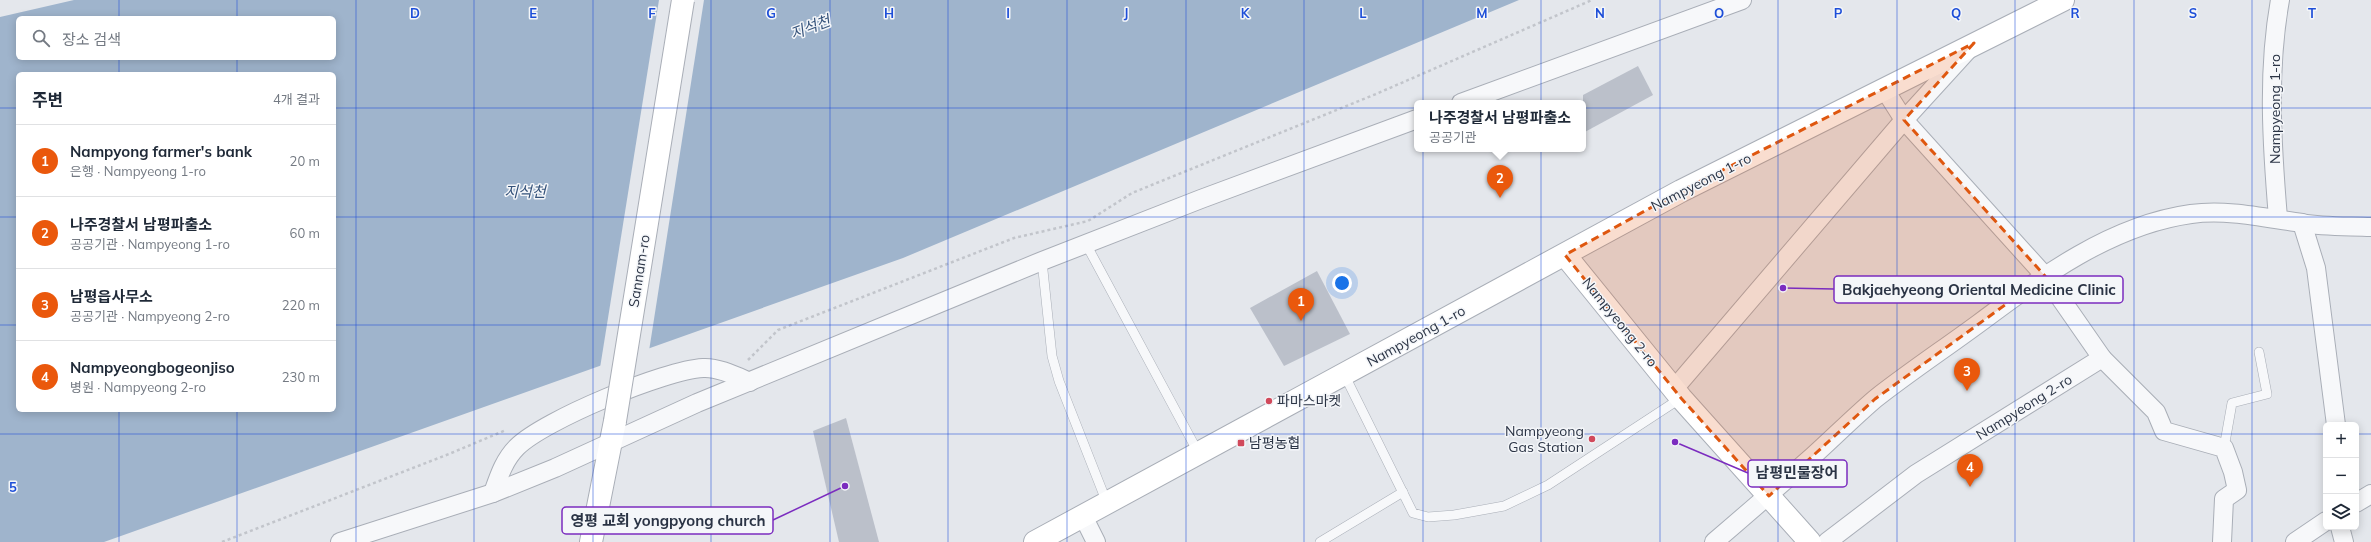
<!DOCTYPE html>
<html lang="ko">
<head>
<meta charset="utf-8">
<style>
  :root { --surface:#fff; --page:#f6f6f7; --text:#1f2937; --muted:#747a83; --line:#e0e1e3; --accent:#ea580c }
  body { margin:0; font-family:Mulish,"Noto Sans KR",sans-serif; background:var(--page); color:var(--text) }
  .controls { position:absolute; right:12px; bottom:12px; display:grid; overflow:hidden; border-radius:6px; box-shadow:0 2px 10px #0003 }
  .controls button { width:36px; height:36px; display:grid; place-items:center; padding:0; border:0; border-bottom:1px solid var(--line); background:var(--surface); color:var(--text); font:20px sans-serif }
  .you { position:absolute; left:1342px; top:283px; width:14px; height:14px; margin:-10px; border:3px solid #fff; border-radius:50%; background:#1a73e8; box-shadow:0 0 0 6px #1a73e833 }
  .badge { display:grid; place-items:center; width:26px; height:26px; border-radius:50%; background:var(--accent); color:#fff; font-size:13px; font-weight:700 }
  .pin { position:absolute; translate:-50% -33px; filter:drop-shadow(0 1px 2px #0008) }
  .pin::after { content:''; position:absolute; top:21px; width:14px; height:12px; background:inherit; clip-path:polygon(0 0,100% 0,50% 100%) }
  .popup { position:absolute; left:1414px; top:100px; width:172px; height:52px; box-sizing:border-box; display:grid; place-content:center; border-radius:6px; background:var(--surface); filter:drop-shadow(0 1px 3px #0005); font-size:13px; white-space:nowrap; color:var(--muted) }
  .popup b { font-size:15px; color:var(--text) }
  .popup::after { content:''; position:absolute; left:50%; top:100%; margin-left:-8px; border:8px solid transparent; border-top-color:var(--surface) }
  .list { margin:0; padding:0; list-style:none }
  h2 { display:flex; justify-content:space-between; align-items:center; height:52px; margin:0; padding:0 16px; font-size:17px }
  h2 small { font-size:13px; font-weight:400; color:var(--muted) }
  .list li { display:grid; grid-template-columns:26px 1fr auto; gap:12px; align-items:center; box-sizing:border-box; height:72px; padding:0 16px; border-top:1px solid var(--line) }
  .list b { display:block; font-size:15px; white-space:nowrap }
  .list p { margin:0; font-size:13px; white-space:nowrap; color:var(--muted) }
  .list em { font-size:13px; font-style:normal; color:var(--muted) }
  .icon { flex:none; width:22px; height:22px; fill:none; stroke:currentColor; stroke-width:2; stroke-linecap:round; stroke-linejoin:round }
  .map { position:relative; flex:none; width:2371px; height:542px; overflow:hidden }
  .search { position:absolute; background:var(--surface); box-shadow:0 2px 10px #0003; left:16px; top:16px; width:320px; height:44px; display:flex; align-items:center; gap:10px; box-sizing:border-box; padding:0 14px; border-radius:6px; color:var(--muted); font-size:15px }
  .panel { position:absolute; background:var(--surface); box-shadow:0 2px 10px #0003; left:16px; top:72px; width:320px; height:340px; border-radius:6px }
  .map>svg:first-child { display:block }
  .water { fill:#9fb4cc; fill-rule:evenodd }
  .pier { fill:#e4e7ec }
  .building { fill:#bbc0ca }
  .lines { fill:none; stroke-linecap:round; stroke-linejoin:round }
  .lane-casing { stroke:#a9aeb7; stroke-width:10 }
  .street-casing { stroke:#a9aeb7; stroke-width:20 }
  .secondary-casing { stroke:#a9aeb7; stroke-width:24 }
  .path { stroke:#c2c5cb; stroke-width:2.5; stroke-dasharray:3 3; stroke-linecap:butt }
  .lane { stroke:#f7f8fa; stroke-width:9 }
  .street { stroke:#f7f8fa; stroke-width:18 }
  .secondary { stroke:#fff; stroke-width:22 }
  .secondary-bridge-casing { stroke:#a9aeb7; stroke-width:24; stroke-linecap:butt }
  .secondary-bridge { stroke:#fff; stroke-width:22 }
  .marked { fill:#df570f; fill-opacity:0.2; stroke:#df570f; stroke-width:3; stroke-dasharray:8 5; stroke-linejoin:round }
  .grid { fill:none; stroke:#1d4ed8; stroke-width:1; stroke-opacity:0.55 }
  .poi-dot { fill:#d1495b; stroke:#f4f6f9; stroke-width:1.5 }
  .labels { text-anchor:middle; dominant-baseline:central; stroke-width:3; stroke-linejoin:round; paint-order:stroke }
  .street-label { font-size:14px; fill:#2b3445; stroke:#f4f6f9 }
  .poi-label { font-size:14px; fill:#2b3445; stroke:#f4f6f9; text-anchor:start }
  .water-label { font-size:15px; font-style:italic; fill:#34527a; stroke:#f4f6f9 }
  .grid-label { font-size:13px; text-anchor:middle; font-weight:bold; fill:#1d4ed8; stroke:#f4f6f9; stroke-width:3; stroke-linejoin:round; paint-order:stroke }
  .leader { fill:none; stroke:#7b2cbf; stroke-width:1.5 }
  .callout-dot { fill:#7b2cbf; stroke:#f4f6f9; stroke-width:1.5 }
  .callout { fill:#f4f6f9; stroke:#7b2cbf; stroke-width:1.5 }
  .callout-label { font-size:15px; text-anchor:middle; font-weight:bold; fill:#2b3445 }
</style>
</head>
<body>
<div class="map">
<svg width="2371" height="542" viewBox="0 0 2371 542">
  <rect width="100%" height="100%" fill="#e4e7ec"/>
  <!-- water -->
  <path class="water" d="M74,0H1519L903,258L104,542H0V17ZM18,18H334V58H18ZM18,74H334V410H18Z"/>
  <!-- pier -->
  <polygon class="pier" points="659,0 704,0 649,351 600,368"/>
  <!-- building -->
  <g class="building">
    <polygon points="1638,66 1653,95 1583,133 1583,95"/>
    <polygon points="1317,271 1350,334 1284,366 1250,308"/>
    <polygon points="846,418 879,542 839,542 813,431"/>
  </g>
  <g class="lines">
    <defs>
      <g id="lane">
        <polyline points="1086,244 1199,454"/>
        <polyline points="1042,261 1052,356 1059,381 1107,503"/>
        <polyline points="1345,376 1413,513 1428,517 1454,515 1504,506 1548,485 1681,398"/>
        <polyline points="2224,448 2232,403 2267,394 2259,352"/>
        <polyline points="1320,542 1403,492"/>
      </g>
      <g id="street">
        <polyline points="1461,103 1742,0"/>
        <path d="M2278,218C2272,146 2267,72 2280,0"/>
        <polyline points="2302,223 2316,268 2336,425"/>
        <polyline points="2102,358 2156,412 2164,431 2224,448 2233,472 2237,490 2224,499 2222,542"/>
        <polyline points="1674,389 1904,120 1967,51"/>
        <path d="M493,493C499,476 504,460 517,447C544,420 665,370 703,368C718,367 736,376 750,382"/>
        <polyline points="2356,503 2371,494"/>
        <polyline points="1083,516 1096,542"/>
        <polyline points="2340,527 2344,542"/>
        <polyline points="340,542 493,493 555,468 697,403 1042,261 1201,199 1417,119"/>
        <path d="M1714,542C1747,514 1780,485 1813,456C1834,437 1854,417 1875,399C1908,373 1944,349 1978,324C2041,277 2111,225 2191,214C2228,209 2265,218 2302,223C2324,227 2348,226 2371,227"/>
        <polyline points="1827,542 1916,474 2102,358 2045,276 1904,120 1885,90"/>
        <polyline points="2295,542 2326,521"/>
      </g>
      <g id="secondary">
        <polyline points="1565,255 1681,398 1810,542"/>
        <polyline points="591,542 615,421"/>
        <polyline points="1035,542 1681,191 2063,0"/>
      </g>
    </defs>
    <!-- lane casing -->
    <use href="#lane" class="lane-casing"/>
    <!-- street casing -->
    <use href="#street" class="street-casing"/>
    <!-- secondary casing -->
    <use href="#secondary" class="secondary-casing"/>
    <!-- path -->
    <g class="path">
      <polyline points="748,360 778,330 1014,238 1088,221 1132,193 1376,94 1592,0"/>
      <polyline points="222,542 449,454 506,430"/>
    </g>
    <!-- lane -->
    <use href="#lane" class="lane"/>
    <!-- street -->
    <use href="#street" class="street"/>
    <!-- secondary -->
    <use href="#secondary" class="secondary"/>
    <defs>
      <polyline id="secondary-bridge" points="615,421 683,0"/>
    </defs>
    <!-- secondary-bridge casing -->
    <use href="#secondary-bridge" class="secondary-bridge-casing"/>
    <!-- secondary-bridge -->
    <use href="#secondary-bridge" class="secondary-bridge"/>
  </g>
  <!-- marked area -->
  <path class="marked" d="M1974,43L1904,120L2045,276L1875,399L1769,496L1681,398L1565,255L1681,191Z"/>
  <!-- grid -->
  <path class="grid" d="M119,0V18M237,0V18M356,0V542M474,0V542M593,0V542M711,0V542M830,0V542M948,0V542M1067,0V542M1186,0V542M1304,0V542M1423,0V542M1541,0V542M1660,0V542M1778,0V542M1897,0V542M2015,0V542M2134,0V542M2252,0V542M119,58V74M237,58V74M0,108H18M334,108H2371M0,217H18M334,217H2371M0,325H18M334,325H2371M119,410V542M237,410V542M0,434H2326M2356,434H2371"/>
  <!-- markers -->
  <g class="poi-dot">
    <circle cx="1269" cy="401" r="4"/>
    <circle cx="1592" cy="439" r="4"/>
    <rect x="1237" y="439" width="8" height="8" rx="2"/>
  </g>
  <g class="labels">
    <!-- street labels -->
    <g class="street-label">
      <text transform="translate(2275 109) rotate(-90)">Nampyeong 1-ro</text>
      <text transform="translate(1701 182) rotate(-27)">Nampyeong 1-ro</text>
      <text transform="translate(639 271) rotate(-81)">Sannam-ro</text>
      <text transform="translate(1620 322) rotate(51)">Nampyeong 2-ro</text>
      <text transform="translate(1416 336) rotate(-29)">Nampyeong 1-ro</text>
      <text transform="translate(2024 407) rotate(-32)">Nampyeong 2-ro</text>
    </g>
    <!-- poi labels -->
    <g class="poi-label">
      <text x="1277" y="401">파마스마켓</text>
      <text x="1584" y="431" text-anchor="end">Nampyeong<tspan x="1584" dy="16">Gas Station</tspan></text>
      <text x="1249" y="443">남평농협</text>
    </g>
    <!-- water labels -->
    <g class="water-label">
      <text transform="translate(810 27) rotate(-21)">지석천</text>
      <text x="525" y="191">지석천</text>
    </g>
  </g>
  <g class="grid-label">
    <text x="415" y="18">D</text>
    <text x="533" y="18">E</text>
    <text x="652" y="18">F</text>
    <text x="771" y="18">G</text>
    <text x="889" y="18">H</text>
    <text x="1008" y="18">I</text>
    <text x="1126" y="18">J</text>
    <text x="1245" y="18">K</text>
    <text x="1363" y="18">L</text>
    <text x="1482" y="18">M</text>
    <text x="1600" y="18">N</text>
    <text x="1719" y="18">O</text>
    <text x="1838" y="18">P</text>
    <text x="1956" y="18">Q</text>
    <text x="2075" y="18">R</text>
    <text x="2193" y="18">S</text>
    <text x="2312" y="18">T</text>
    <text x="13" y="492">5</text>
  </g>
  <!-- callouts -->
  <path class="leader" d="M1783 288L1834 289M1675 442L1748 473M845 486L773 520"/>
  <g class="callout-dot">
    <circle cx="1783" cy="288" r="4"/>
    <circle cx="1675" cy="442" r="4"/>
    <circle cx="845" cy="486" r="4"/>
  </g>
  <g class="callout">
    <rect x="1834" y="276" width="289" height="27" rx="4"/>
    <rect x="1748" y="460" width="99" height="27" rx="4"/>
    <rect x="562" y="507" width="211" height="27" rx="4"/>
  </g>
  <g class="callout-label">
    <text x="1979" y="295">Bakjaehyeong Oriental Medicine Clinic</text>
    <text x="1797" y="478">남평민물장어</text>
    <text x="668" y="526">영평 교회 yongpyong church</text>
  </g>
</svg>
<div class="controls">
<button>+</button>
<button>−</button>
<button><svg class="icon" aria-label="layers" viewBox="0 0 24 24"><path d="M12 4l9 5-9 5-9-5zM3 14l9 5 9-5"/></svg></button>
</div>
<div class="you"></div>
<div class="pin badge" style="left:1301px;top:321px">1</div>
<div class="pin badge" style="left:1500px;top:198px">2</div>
<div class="popup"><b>나주경찰서 남평파출소</b>공공기관</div>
<div class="pin badge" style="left:1967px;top:391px">3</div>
<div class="pin badge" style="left:1970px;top:487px">4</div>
<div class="search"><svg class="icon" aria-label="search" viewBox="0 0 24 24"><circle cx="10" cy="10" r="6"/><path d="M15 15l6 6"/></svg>장소 검색</div>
<section class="panel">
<h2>주변<small>4개 결과</small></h2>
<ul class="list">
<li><span class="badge">1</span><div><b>Nampyong farmer's bank</b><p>은행 · Nampyeong 1-ro</p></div><em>20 m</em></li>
<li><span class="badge">2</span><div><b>나주경찰서 남평파출소</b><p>공공기관 · Nampyeong 1-ro</p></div><em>60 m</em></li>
<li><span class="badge">3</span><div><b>남평읍사무소</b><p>공공기관 · Nampyeong 2-ro</p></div><em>220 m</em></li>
<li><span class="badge">4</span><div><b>Nampyeongbogeonjiso</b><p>병원 · Nampyeong 2-ro</p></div><em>230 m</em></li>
</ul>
</section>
</div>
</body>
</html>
